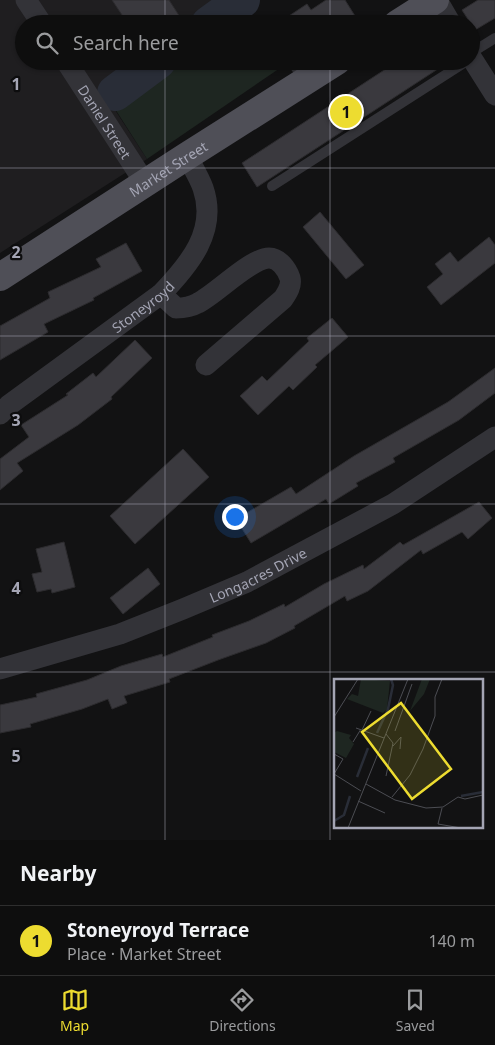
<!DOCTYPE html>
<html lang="en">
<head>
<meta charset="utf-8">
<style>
  :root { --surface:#0e0e0e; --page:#171717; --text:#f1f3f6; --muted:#9b9c9e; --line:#2e2e2e; --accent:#eddc30 }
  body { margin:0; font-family:"Noto Sans",sans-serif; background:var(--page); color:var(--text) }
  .you { position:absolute; left:234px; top:516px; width:18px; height:18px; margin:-12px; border:4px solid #fff; border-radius:50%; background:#1a73e8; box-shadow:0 0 0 8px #1a73e833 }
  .badge { display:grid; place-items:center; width:32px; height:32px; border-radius:50%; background:var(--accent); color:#111; font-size:16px; font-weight:700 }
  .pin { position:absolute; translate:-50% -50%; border:2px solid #fff; box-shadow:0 1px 5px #0006 }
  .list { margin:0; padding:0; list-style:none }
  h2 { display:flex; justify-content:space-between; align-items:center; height:65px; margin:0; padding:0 20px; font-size:21px }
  h2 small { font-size:16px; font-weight:400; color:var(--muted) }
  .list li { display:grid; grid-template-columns:32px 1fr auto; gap:15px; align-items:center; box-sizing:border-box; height:70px; padding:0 20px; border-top:1px solid var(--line) }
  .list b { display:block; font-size:19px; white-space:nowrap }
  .list p { margin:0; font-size:16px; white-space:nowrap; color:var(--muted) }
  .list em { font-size:16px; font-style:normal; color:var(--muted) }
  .icon { flex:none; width:28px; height:28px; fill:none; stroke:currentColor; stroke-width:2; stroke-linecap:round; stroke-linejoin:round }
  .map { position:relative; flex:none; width:495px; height:840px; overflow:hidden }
  .search { position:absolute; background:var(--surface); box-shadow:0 1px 4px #0004; left:15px; right:15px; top:15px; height:55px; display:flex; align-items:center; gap:12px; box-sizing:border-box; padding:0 18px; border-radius:28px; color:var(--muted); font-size:19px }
  .sheet { height:135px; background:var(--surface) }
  nav { display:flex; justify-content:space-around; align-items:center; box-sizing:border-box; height:70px; border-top:1px solid var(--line); background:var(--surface); font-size:14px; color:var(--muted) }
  nav a { display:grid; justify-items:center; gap:2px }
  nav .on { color:var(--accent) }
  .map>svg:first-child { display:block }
  .built { fill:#1f1e20 }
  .green { fill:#1e2621 }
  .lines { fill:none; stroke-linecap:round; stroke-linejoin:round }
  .river { stroke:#292d37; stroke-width:36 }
  .building { fill:#3a393e; stroke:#2d2c2f }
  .service { stroke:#333338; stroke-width:10 }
  .minor { stroke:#333338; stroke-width:21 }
  .primary { stroke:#4f4f57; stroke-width:28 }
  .grid { fill:none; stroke:#a4a5b4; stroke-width:1; stroke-opacity:0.55 }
  .labels { text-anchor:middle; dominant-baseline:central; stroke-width:4.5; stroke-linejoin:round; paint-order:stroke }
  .street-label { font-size:14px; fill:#a4a5b4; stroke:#0d0d0e }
  .inset-river { fill:none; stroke:#292d37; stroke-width:2.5 }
  .inset-road { fill:none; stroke:#4c4d53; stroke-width:1 }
  .view { fill:#eddc30; fill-opacity:0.15; stroke:#eddc30; stroke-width:2.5 }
  .inset-edge { fill:none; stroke:#a4a5b4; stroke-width:2.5 }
  .grid-label { font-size:16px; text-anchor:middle; font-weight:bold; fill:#a4a5b4; stroke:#0d0d0e; stroke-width:4.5; stroke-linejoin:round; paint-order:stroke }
</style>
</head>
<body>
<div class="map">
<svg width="495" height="840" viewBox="0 0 495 840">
  <rect width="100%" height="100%" fill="#121213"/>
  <!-- built -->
  <polygon class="built" points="0,0 229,0 193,24 24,24 24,61 138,61 100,87 147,159 0,253"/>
  <!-- green -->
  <polygon class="green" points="181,61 280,61 283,66 147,159 110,101"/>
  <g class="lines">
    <!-- river -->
    <g class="river">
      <polyline points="209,24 242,0"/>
      <polyline points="115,93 158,61"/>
    </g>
  </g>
  <!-- building -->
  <g class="building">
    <polygon points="112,0 169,0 180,17 170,24 128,24"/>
    <polygon points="326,0 345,0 355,16 343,24 277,24 307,4 311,10"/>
    <polygon points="478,0 495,0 495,18 475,30 462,10"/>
    <polygon points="398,61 450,61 257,187 242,163"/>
    <polygon points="320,212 364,265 346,279 303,227"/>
    <polygon points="489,237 495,245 495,263 441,305 427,287 443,274 435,264 450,252 458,262"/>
    <polygon points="126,243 142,271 93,298 94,300 44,324 48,332 0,360 0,326 50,298 48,292 101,267 96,259"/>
    <polygon points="332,318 348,337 315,365 317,367 293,390 289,386 258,415 240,396 262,376 267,381 309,341 307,338"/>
    <polygon points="135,340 152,358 111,397 112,399 78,425 17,463 23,471 0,490 0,459 29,437 21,425 68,395 66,394 93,373 96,377"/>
    <polygon points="495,368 495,393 459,420 393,458 395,462 356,483 358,486 329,504 326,499 251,543 236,519 291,487 296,494 354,456 448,402"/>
    <polygon points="183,449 209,477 135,544 110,516"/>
    <polygon points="479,502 492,518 468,539 462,532 423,554 421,550 368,591 347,601 345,596 294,626 295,628 266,643 218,660 169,679 170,682 124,696 127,703 112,709 108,699 82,709 30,724 31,727 0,733 0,705 37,697 36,694 87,680 121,666 162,654 163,657 213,637 212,635 249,621 284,604 285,607 324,584 363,565 364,569 400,542 403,545"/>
    <polygon points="64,542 75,587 52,593 51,589 37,592 32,574 42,572 36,549"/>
    <polygon points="148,568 160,584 123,614 110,598"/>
  </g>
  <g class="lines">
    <!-- service -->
    <g class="service">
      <polyline points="471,53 495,38"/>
      <polyline points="291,61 305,80"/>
      <polyline points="272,186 467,61"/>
    </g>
    <!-- minor -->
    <g class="minor">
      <polyline points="26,0 42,24"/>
      <polyline points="437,0 451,24"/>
      <polyline points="471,57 495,95"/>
      <path id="s1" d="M66,61L145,183"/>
      <path d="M161,294L176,308C184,308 191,307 198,303C216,294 251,258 269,258C279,258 287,269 290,278C292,286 287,293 283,299L206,365"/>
      <path id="s2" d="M0,414L9,405L161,294C189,265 218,231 203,188C199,177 192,166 187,156"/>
      <path id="s3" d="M0,669L120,634L183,609L247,582L393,504L495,437"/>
    </g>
    <!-- primary -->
    <g class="primary">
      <polyline points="397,24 435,0"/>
      <path id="s4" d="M0,277L187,156L337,61"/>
    </g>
  </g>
  <!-- grid -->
  <path class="grid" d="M165,0V24M330,0V24M165,61V840M330,61V840M0,168H495M0,336H495M0,504H495M0,672H495"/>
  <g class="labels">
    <!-- street labels -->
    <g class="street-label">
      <text stroke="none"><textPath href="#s1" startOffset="72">Daniel Street</textPath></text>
      <text stroke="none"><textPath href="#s4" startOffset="200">Market Street</textPath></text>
      <text stroke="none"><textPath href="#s2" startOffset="179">Stoneyroyd</textPath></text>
      <text stroke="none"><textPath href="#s3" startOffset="275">Longacres Drive</textPath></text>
    </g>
  </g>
  <!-- overview -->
  <g transform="translate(334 679)">
    <rect width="149" height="149" fill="#121213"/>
    <path d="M27,0L56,2L53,30L49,34L13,20L18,15L24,17ZM88,0H96L90,15L76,32ZM3,52L17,56L15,59L20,65L12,79L0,73V54Z" fill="#1e2621"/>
    <path class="inset-river" d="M43,54L54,30L59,6L57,0M23,98L34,69M127,117L149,113M0,142L10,136L16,117"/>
    <path class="inset-road" d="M69,30L78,5M0,38L24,0M22,49L50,59M28,51L37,32M61,52L69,30M19,63L27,50M59,67L67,58L66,70M0,95L27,112M0,95L9,80L0,75M52,97L59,64L52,55M32,105L61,121L92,129L109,128L124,118M58,118L76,96L89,70L101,37V18L108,0M124,118L131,120L149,116M24,122L51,134M108,129L104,145L127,149M14,149L74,0"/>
    <path class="view" d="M67,24L117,90L78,120L28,53Z"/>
    <rect width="149" height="149" class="inset-edge"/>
  </g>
  <g class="grid-label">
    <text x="16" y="90">1</text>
    <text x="16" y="258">2</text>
    <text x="16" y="426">3</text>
    <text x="16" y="594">4</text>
    <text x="16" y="762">5</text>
  </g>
</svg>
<div class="you"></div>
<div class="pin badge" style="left:346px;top:112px">1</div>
<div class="search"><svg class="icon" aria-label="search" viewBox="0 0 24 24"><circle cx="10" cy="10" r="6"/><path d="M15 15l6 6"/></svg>Search here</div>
</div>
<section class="sheet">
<h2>Nearby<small></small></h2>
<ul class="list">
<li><span class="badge">1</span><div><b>Stoneyroyd Terrace</b><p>Place · Market Street</p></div><em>140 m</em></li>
</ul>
</section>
<nav>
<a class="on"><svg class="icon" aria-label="map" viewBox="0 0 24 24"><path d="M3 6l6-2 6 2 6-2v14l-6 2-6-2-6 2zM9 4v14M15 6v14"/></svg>Map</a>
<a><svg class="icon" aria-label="directions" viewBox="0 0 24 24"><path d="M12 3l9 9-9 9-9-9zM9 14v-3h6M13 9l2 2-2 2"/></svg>Directions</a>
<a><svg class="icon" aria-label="saved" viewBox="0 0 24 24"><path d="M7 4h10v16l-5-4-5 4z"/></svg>Saved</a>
</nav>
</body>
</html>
